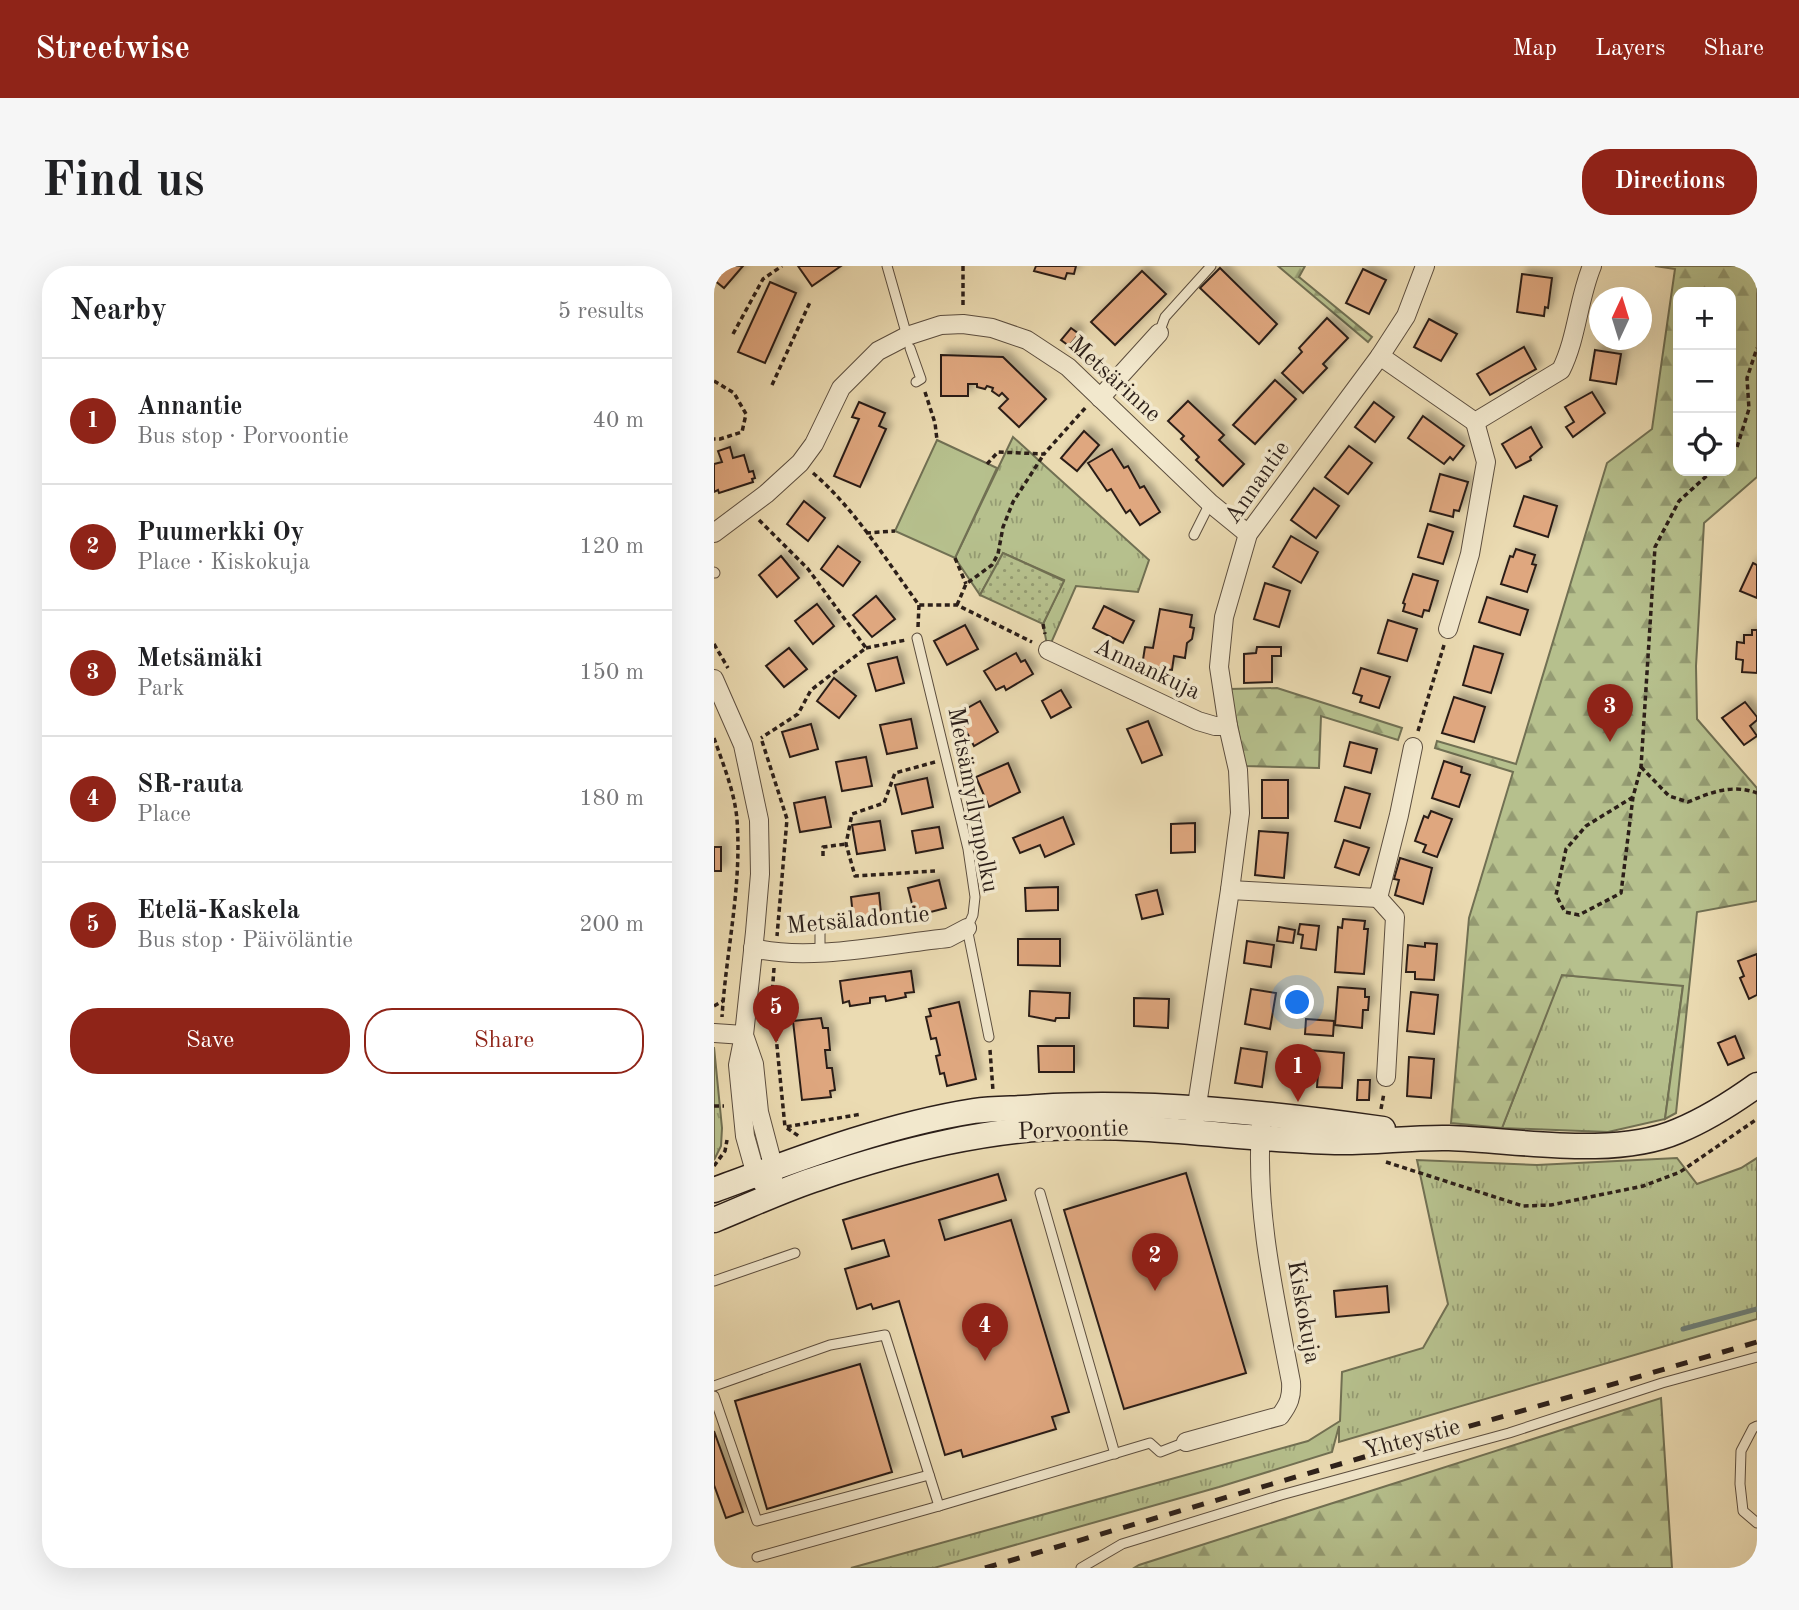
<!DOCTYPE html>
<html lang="en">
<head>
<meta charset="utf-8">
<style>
  :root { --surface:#fff; --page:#f6f6f6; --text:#202124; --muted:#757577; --line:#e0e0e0; --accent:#8f2418 }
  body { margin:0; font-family:"Old Standard TT",serif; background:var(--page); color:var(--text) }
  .controls { position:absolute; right:21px; top:21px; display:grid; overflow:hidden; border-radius:14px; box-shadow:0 7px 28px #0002 }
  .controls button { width:63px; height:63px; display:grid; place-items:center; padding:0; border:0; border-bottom:2px solid var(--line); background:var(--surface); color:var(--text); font:35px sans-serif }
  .compass { position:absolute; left:875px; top:21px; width:63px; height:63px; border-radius:50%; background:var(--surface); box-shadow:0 7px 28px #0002; rotate:4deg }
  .you { position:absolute; left:584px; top:737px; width:24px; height:24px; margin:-18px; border:5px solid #fff; border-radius:50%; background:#1a73e8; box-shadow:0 0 0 10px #1a73e833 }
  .badge { display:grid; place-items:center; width:46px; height:46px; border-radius:50%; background:var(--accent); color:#fff; font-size:23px; font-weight:700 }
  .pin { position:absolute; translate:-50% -58px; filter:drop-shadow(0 2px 4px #0008) }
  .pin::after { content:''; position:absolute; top:37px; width:24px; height:21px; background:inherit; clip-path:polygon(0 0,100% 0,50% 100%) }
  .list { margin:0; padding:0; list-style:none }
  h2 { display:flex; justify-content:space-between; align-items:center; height:91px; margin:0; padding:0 28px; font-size:30px }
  h2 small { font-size:23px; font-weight:400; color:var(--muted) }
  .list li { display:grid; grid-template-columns:46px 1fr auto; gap:21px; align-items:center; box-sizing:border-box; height:126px; padding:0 28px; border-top:2px solid var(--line) }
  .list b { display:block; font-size:26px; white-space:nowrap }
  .list p { margin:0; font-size:23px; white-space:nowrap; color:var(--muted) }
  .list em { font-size:23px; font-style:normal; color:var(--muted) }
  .actions { display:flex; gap:14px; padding:21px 28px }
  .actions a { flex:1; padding:16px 0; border:2px solid var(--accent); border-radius:28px; text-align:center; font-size:24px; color:var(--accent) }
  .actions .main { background:var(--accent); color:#fff }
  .icon { flex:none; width:38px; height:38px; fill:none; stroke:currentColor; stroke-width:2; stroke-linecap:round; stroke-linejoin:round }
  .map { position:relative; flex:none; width:1043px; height:1302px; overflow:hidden; border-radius:28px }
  header { display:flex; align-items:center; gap:42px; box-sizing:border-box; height:98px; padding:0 35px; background:var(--accent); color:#fff }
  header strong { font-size:33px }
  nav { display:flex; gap:38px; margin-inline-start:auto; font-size:24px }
  .intro { display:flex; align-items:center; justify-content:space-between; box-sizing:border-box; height:168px; padding:0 42px }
  h1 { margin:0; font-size:49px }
  .button { padding:18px 32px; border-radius:28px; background:var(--accent); color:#fff; font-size:24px; font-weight:700 }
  main { display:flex; gap:42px; padding:0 42px }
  aside { flex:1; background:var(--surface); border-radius:28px; box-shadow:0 7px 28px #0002 }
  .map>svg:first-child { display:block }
  .grass { fill:url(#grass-tufts); stroke:#717053; stroke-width:2 }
  .forest { fill:url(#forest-firs); stroke:#717053; stroke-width:2; fill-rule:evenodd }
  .park { fill:url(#park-dots); stroke:#717053; stroke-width:2 }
  .pitch { fill:#b6c08d; stroke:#717053; stroke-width:2 }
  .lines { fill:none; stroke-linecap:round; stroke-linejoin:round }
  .stream { stroke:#6d7c74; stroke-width:5 }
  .building { fill:#dfa77f; stroke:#2c1f19; stroke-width:2; filter:url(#shadow) }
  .lane-casing { stroke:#5c4e3f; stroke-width:11 }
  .street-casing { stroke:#5c4e3f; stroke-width:20 }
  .secondary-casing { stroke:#2c1f19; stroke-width:27 }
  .path { stroke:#2c1f19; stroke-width:3.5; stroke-dasharray:5 3.5; stroke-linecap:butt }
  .lane { stroke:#f2e8cd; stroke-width:9 }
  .street { stroke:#f2e8cd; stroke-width:18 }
  .secondary { stroke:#f2e8cd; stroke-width:24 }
  .rail { stroke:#2c1f19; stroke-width:5; stroke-dasharray:12 12; stroke-linecap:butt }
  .labels { text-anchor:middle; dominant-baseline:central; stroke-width:7; stroke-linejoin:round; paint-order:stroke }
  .street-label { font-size:24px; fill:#2c1f19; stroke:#f2e8cd }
</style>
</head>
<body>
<header>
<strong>Streetwise</strong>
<nav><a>Map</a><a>Layers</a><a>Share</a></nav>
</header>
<div class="intro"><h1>Find us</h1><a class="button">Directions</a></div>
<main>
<aside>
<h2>Nearby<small>5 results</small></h2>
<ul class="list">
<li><span class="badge">1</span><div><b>Annantie</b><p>Bus stop · Porvoontie</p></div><em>40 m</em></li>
<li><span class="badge">2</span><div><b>Puumerkki Oy</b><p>Place · Kiskokuja</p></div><em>120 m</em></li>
<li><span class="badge">3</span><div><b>Metsämäki</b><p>Park</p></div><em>150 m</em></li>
<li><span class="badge">4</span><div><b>SR-rauta</b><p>Place</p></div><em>180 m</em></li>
<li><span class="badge">5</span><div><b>Etelä-Kaskela</b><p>Bus stop · Päivöläntie</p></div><em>200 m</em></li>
</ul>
<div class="actions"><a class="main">Save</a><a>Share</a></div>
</aside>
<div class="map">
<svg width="1043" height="1302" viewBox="0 0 1043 1302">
  <defs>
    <pattern id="grass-tufts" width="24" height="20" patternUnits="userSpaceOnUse" patternTransform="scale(1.75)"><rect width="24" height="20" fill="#b6c08d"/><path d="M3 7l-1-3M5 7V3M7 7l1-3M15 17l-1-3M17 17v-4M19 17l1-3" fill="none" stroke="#949b72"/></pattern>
    <pattern id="forest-firs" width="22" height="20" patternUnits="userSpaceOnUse" patternTransform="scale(1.75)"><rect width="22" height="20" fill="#b6c08d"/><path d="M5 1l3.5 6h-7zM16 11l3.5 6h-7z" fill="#949b72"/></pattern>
    <pattern id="park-dots" width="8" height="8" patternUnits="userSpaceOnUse" patternTransform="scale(1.75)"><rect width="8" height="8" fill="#b6c08d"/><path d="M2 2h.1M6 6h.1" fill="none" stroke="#949b72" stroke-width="1.8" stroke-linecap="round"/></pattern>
    <filter id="shadow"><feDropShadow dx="5.5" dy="-5.5" stdDeviation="3.5" flood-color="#0004"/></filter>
  </defs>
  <rect width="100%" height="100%" fill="#ebdbb2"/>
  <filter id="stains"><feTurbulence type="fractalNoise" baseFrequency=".00286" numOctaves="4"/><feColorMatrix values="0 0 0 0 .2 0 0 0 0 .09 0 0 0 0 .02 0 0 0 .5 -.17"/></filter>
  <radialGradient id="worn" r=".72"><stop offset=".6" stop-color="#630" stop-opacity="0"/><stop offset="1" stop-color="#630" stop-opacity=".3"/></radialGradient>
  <!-- grass -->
  <g class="grass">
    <polygon points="299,171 435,294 424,326 362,320 334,384 329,358 350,314 289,287 266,329 241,292"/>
    <polygon points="847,709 969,719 951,853 894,866 788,862"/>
    <polygon points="0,781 8,862 7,880 0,894"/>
    <polygon points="963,892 983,918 1027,902 1043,892 1043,1053 625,1176 625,1160 618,1186 505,1221 220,1302 137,1302 594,1175 626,1155 628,1106 709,1082 734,1038 703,894 823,899"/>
  </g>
  <!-- forest -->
  <g class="forest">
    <polygon points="564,0 591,0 585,11 658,71 654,76"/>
    <path d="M941,0H1043V211L990,257L982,400L983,453L1043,522V635L983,646L962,847L951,853L969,720L848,709L788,862L737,857L755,652L799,506L721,482L723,475L802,498L893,197L938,163L961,3ZM1017,26V205H964V26Z"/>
    <polygon points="563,422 688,462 684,474 607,450 605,502 531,500 516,423"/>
    <polygon points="947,1132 958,1302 420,1302 425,1299"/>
  </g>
  <!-- park -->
  <polygon class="park" points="289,287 350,315 329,358 266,329"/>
  <!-- pitch -->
  <polygon class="pitch" points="223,174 283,202 241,292 181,265"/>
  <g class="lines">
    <!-- stream -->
    <polyline class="stream" points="969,1063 1043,1043"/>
  </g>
  <!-- building -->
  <g class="building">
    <polygon points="0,0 29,0 10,22 0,14"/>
    <polygon points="84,0 127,0 98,20"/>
    <polygon points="322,0 362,0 360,8 353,7 351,13 320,5"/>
    <polygon points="506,2 563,58 545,78 486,22"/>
    <polygon points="649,3 672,14 655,48 632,37"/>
    <polygon points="428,5 452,28 401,79 377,56"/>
    <polygon points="808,8 838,12 834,42 831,41 830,50 803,46"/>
    <polygon points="56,16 82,27 51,97 24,86"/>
    <polygon points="613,52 634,72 609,98 613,102 589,127 568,107 588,86 585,82"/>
    <polygon points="715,53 743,68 727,95 700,81"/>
    <polygon points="357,62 365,68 355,80 347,74"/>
    <polygon points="810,81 822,103 776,129 763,108"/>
    <polygon points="881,84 907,88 902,118 876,114"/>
    <polygon points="227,89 289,91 332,133 305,161 285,142 294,133 288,127 285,130 278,125 279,122 273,120 271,123 263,121 263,118 254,118 254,130 227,130"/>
    <polygon points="561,114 582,133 541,178 519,159"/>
    <polygon points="878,126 891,147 859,171 852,161 860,156 851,141"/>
    <polygon points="474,135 510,169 505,174 530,198 509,220 482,194 485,191 467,173 470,170 454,155"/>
    <polygon points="145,136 171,147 165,160 172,163 146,221 120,210 145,153 138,151"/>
    <polygon points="660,136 680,151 661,176 641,161"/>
    <polygon points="709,150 750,180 739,194 736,191 730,198 694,172"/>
    <polygon points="817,161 828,181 816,191 817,194 802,202 788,178"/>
    <polygon points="370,165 385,179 363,205 347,192"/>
    <polygon points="635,180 658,197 634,228 611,211"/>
    <polygon points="16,181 19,192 30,189 35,206 39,205 41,212 38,213 39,216 5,227 4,224 0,226 0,198 8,196 4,185"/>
    <polygon points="398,183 410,202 414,200 426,222 430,220 446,246 426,259 416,244 412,247 397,223 393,225 374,197"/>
    <polygon points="726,208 754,216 745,245 740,244 739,251 716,245"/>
    <polygon points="600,222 625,240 602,272 577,254"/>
    <polygon points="810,230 843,240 834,271 800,260"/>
    <polygon points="90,235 111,252 94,275 73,258"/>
    <polygon points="714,258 739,266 729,298 704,291"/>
    <polygon points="577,270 604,286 587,317 559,301"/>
    <polygon points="124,280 146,296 129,320 107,303"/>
    <polygon points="802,283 821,289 818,298 822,299 813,326 787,318 796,290 799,291"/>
    <polygon points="67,290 85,312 63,331 45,309"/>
    <polygon points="1039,297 1043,299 1043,332 1026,325"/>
    <polygon points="699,308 724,315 715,345 710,344 708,351 689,345 691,338 689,337"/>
    <polygon points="551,317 576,325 565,361 540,353"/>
    <polygon points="162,330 181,353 158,371 139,349"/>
    <polygon points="773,331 814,344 806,369 765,356"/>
    <polygon points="103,338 120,360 99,378 81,355"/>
    <polygon points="390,340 420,355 409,377 379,362"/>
    <polygon points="446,343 478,349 476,361 480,362 478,373 473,377 471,392 460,390 458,404 428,400 431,381 439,382"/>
    <polygon points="674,354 703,363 693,395 664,387"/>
    <polygon points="251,359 264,383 233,399 220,375"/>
    <polygon points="1038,364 1043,364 1043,407 1028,406 1029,394 1022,393 1023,376 1030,377 1030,369 1038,369"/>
    <polygon points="760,380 789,388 777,427 749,419"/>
    <polygon points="543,381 567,381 567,390 558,390 558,416 530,417 530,388 542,387"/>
    <polygon points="75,382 93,403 70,421 52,400"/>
    <polygon points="302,387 307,396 311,394 319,408 292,424 290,420 282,424 270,405"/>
    <polygon points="183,391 190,417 162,425 154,398"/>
    <polygon points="647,402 676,411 665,442 646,436 648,430 639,427"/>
    <polygon points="120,412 142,430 125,452 103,435"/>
    <polygon points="347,424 357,441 337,452 328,435"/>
    <polygon points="740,431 771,441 760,476 728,467"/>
    <polygon points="266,435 284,466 260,480 243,448"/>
    <polygon points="1031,436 1043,451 1043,454 1036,460 1043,470 1030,479 1008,452"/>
    <polygon points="197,453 203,482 173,488 166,459"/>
    <polygon points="434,455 448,489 428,497 413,463"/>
    <polygon points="97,458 104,483 76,491 68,466"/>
    <polygon points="636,476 663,483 657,507 630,500"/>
    <polygon points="152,491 158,520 128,525 122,496"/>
    <polygon points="730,495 748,501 747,506 756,509 745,541 718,532"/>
    <polygon points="294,497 306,526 275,541 262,511"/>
    <polygon points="213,512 219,541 188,548 181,519"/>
    <rect x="548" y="514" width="26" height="38"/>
    <polygon points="631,521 656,528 646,562 621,555"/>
    <polygon points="111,531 117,561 86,566 80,537"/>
    <polygon points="717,545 738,553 723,591 709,586 712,579 701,575 710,550 714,552"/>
    <polygon points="349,551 360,578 331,591 326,579 306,587 299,572"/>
    <polygon points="166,555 171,584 143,588 138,559"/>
    <polygon points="481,557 481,586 457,587 457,558"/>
    <polygon points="225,561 229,582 202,587 198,565"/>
    <polygon points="545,565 574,567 570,612 541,609"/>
    <polygon points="630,574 655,582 645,609 621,601"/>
    <rect x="0" y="581" width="7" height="24"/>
    <polygon points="686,592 718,602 709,638 681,629 685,614 680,613"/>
    <polygon points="225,614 232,642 201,650 194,622"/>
    <polygon points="344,621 344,644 312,645 311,622"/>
    <polygon points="443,624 449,648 428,653 422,629"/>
    <polygon points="165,627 168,656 140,659 137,631"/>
    <polygon points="629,653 651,655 650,663 654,663 650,708 621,706 624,661 628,662"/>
    <polygon points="586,658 605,660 602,684 587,682 589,669 584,668"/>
    <polygon points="565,661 581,664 579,677 563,675"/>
    <polygon points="304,673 346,673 346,700 304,699"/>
    <polygon points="533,675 560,679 557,701 530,697"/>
    <polygon points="711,677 723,678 720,714 701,713 701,706 692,706 694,679 711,681"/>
    <polygon points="1043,688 1043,729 1035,733 1026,712 1030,710 1024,695"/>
    <polygon points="197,705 200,726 191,727 192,731 172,735 171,730 156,732 156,737 136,740 135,735 129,737 126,715"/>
    <polygon points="624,721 651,723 651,731 655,731 654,744 649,744 648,762 621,759"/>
    <polygon points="537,723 562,727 556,763 531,758"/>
    <polygon points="316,725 356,727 355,752 342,752 341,755 315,750"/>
    <polygon points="697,726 724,729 720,768 693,765"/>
    <polygon points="420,732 455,733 454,762 420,760"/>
    <polygon points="245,736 262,813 233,820 230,807 226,808 222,790 226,789 222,772 217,773 212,751 217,750 215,743"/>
    <polygon points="107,752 109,762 114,762 116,784 111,784 113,802 118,802 121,824 116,825 117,831 88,834 79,755"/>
    <polygon points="592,753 620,755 619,770 591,768"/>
    <polygon points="1021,770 1030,792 1014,799 1004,777"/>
    <polygon points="324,780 360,780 360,806 325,806"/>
    <polygon points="527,782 553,786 548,821 521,817"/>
    <polygon points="595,784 630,787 628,822 603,821 604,807 594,807"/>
    <polygon points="695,791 720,793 717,832 693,830"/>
    <polygon points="644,814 656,814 655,834 643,834"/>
    <polygon points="472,907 532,1107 410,1143 350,944"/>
    <polygon points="284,908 292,934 225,954 231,974 297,954 355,1146 338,1151 342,1163 249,1191 247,1184 231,1189 185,1035 159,1043 157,1038 143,1043 131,1003 175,990 170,974 138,983 129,954"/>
    <polygon points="673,1020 675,1046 622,1051 620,1025"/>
    <polygon points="146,1098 178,1206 53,1243 21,1135"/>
    <polygon points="0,1165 29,1246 12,1252 0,1219"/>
  </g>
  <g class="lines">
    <defs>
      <g id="lane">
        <polyline points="173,0 193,70"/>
        <polyline points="445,67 451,51 497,0"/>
        <polyline points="196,82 207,113 202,116"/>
        <polyline points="480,269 496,237"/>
        <polyline points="0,306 1,307"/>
        <polyline points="203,372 254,583 261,631 259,649 253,662 275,771"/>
        <polyline points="106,664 106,686"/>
        <polyline points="326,927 401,1188"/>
        <polyline points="0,1015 81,987"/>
        <polyline points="0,1120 116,1079 171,1069 225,1240 436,1177 446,1186 472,1176"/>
        <polyline points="0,1130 43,1255 215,1209"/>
        <polyline points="1043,1160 1039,1162 1027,1185 1026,1218 1029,1245 1043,1257"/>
        <polyline points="43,1291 225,1240"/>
        <polyline points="367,1302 408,1278 567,1229 795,1167 948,1117 1043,1091"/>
      </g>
      <g id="street">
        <path d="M666,90L761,156L847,104C863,72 864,34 878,0"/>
        <polyline points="386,132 445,67"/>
        <polyline points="0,267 52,228 86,197 100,178 127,122 164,85 193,70 227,59 249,58 278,62 313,74 354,101 496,237 534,268"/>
        <polyline points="734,363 756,288 772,196 761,156"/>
        <polyline points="334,384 484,455 501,460 514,460"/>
        <polyline points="0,413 29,479 45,554 46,608 41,666 30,769 24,799 31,870 42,909 49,918"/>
        <polyline points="516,624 664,632 685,549 699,481"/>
        <polyline points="664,632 681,651 672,811"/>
        <path d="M39,682C95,696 176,678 234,672L253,662"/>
        <polyline points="0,767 30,769"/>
        <polyline points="31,772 40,798 45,846 60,903 59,912"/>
        <polyline points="481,852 516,624 526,547 524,504 514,460 505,401 510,351 534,268 666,90 692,50 711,0"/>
        <path d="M472,1176L566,1150C575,1138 578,1131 577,1116C561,1032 541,946 547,860"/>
      </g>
      <g id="secondary">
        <path d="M0,924C84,893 171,859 260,845C281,842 303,843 324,841C435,834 558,847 669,863"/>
        <path d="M0,954C35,940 70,923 105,912C188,884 275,862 363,861C450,860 535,874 621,876C659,877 697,871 735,872C804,874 899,893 964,865C993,853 1018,837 1043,819"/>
      </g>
    </defs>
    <!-- lane casing -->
    <use href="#lane" class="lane-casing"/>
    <!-- street casing -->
    <use href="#street" class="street-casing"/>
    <!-- secondary casing -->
    <use href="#secondary" class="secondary-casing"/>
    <!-- path -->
    <g class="path">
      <polyline points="249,0 249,42"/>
      <polyline points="19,68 49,13 68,0"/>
      <polyline points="0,115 20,127 32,148 28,166 6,173 0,173"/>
      <polyline points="58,119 97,34"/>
      <polyline points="211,126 221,157 223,174"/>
      <polyline points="1017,187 1023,181 1035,143 1033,112 1043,82"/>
      <polyline points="273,198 284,186 330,188 373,140"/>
      <path d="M99,207C141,243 172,294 205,339H243L318,376"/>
      <polyline points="45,254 94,303 152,382 97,424 84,448 47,472"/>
      <polyline points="152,267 181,265"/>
      <polyline points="241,292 252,318"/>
      <polyline points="243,339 252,318 278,299 284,288 289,261 299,236 330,188"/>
      <polyline points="329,358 331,368"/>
      <polyline points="204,361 205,339"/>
      <polyline points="0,378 14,402"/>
      <polyline points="152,382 192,374"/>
      <polyline points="704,465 730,379"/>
      <path d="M0,472C9,498 21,527 23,554C28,621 12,685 8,751"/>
      <polyline points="48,475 73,553 63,670"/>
      <polyline points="221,496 181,507 170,537 138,548 132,578 141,610 221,605"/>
      <path d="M927,501L955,530L974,536C997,526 1018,518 1043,527"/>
      <polyline points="919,531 872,560 852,583 842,629 851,646 865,649 907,627 919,531 927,501 941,281 965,235 998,205"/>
      <polyline points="109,590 109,581 132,578"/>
      <polyline points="60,702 58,730 71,861 148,848"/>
      <polyline points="0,740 9,735"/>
      <polyline points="276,784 279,825"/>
      <polyline points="0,840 10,840"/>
      <polyline points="667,843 670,827"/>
      <polyline points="73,862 86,871"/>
      <polyline points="672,896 809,940 837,939 929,920 966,906 1043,853"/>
      <polyline points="0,900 11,885 13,874"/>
    </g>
    <!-- lane -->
    <use href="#lane" class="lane"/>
    <!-- street -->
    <use href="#street" class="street"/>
    <!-- secondary -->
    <use href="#secondary" class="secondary"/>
    <!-- rail -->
    <polyline class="rail" points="271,1302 1043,1076"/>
  </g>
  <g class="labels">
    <!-- street labels -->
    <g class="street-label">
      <text transform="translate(400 114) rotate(42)">Metsärinne</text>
      <text transform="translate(544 217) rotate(-55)">Annantie</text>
      <text transform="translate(433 404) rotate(25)">Annankuja</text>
      <text transform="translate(258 534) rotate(79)">Metsämyllynpolku</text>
      <text transform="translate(144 655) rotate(-5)">Metsäladontie</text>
      <text transform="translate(359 865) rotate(-2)">Porvoontie</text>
      <text transform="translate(589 1046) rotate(80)">Kiskokuja</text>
      <text transform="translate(698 1174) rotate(-15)">Yhteystie</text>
    </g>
  </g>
  <rect width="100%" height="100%" filter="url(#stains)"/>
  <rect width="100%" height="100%" fill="url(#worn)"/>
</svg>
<div class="controls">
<button>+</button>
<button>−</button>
<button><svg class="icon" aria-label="locate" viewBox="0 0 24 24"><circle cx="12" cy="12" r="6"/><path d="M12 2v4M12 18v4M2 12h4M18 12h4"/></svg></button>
</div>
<svg class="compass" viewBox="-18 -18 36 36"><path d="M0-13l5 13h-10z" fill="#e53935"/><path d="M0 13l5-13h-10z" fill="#757577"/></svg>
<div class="you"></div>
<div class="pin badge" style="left:584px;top:836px">1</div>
<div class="pin badge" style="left:441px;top:1025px">2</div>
<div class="pin badge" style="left:896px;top:476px">3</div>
<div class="pin badge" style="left:271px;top:1095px">4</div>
<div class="pin badge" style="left:62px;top:777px">5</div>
</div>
</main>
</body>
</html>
